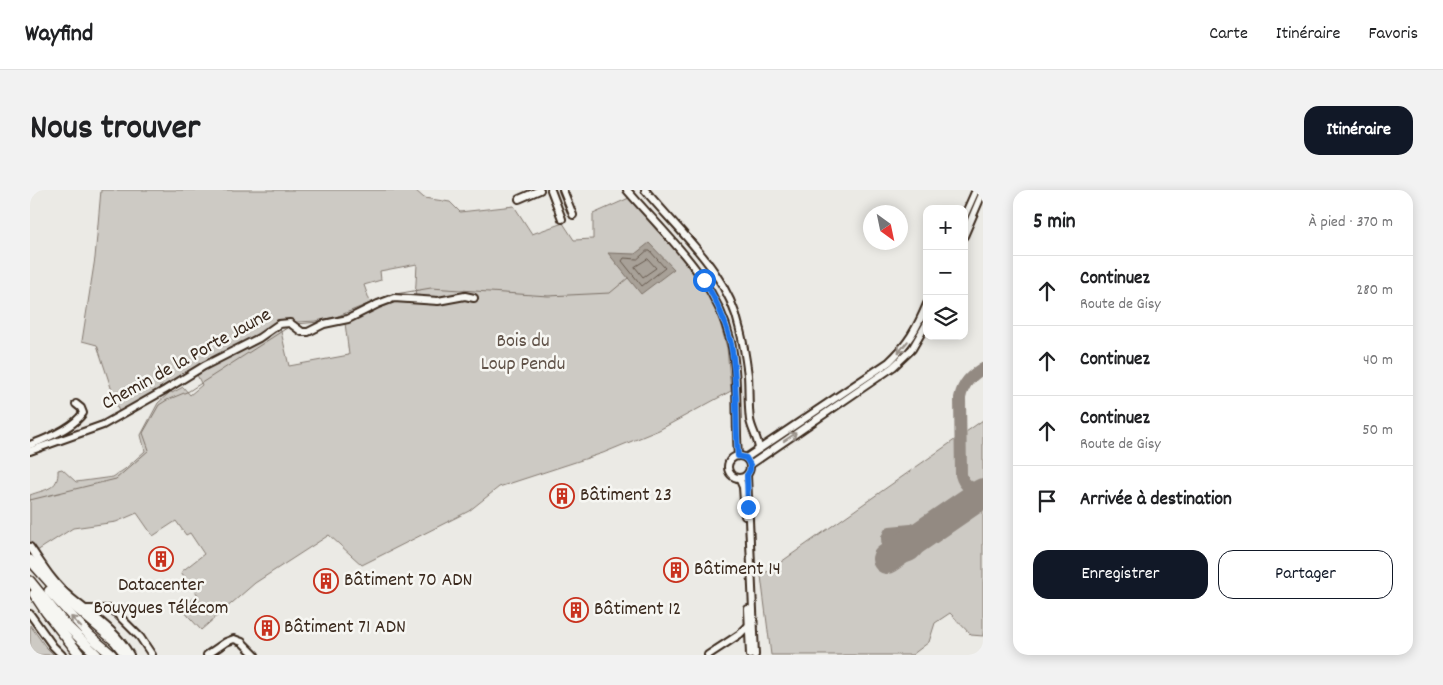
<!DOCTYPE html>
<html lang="fr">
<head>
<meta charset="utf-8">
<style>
  :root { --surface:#fff; --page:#f2f2f2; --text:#202124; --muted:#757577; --line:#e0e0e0; --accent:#111827 }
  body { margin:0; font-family:Dekko,sans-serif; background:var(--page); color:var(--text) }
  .controls { position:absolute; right:15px; top:15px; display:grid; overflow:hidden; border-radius:10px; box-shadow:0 2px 12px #0003 }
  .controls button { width:45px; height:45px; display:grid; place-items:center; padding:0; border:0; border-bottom:1px solid var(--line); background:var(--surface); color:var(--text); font:25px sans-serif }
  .compass { position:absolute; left:833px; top:15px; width:45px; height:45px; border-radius:50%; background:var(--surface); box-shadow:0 2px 12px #0003; rotate:147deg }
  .stop { position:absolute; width:15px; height:15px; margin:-11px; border:4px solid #1a73e8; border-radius:50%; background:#fff }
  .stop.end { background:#1a73e8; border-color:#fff; box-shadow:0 1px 5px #0008 }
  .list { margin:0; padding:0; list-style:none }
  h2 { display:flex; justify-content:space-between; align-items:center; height:65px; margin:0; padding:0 20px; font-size:21px }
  h2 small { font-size:16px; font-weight:400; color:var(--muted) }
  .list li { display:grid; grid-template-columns:32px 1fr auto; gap:15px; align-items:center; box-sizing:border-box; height:70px; padding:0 20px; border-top:1px solid var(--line) }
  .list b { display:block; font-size:19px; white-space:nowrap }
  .list p { margin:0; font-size:16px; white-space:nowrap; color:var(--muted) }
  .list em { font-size:16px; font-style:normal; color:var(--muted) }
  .actions { display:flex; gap:10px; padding:15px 20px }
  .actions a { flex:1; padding:11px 0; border:1px solid var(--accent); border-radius:15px; text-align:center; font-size:18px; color:var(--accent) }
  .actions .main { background:var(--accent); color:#fff }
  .icon { flex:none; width:28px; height:28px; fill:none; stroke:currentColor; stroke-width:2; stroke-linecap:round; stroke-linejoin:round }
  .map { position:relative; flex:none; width:953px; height:465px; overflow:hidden; border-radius:15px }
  header { display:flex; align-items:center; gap:30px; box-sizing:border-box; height:70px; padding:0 25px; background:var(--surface); border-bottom:1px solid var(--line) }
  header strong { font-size:24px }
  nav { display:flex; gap:28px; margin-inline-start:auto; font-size:18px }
  .intro { display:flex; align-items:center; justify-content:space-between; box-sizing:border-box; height:120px; padding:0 30px }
  h1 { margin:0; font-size:35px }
  .button { padding:12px 22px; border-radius:15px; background:var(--accent); color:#fff; font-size:18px; font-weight:700 }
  main { display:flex; gap:30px; padding:0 30px }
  aside { flex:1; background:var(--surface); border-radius:15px; box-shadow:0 2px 12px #0003 }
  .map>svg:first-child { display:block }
  .green { fill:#cdcac4; stroke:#847a71; fill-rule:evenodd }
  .water { fill:#a8a198; stroke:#7c7167 }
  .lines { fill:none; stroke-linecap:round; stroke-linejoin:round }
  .shore { stroke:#675a4f; stroke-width:1 }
  .stream { stroke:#7c7167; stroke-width:1 }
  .taxiway { stroke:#938a82; stroke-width:12 }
  .runway { stroke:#938a82; stroke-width:30 }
  .minor-casing { stroke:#3b2a1e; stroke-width:10 }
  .highway-casing { stroke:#3b2a1e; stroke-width:12 }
  .minor { stroke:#f6f6f2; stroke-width:6 }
  .highway { stroke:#f6f6f2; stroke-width:9 }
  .oneway { stroke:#989088 }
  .route { stroke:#1a73e8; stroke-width:6 }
  .labels { text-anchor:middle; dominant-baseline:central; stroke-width:5; stroke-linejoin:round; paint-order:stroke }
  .park-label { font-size:20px; fill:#605248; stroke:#f6f6f2 }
  .street-label { font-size:20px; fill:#3b2a1e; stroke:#f6f6f2 }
  .poi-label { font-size:20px; fill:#3b2a1e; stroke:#f6f6f2; text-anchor:start }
</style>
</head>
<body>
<header>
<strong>Wayfind</strong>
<nav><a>Carte</a><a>Itinéraire</a><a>Favoris</a></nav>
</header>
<div class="intro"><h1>Nous trouver</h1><a class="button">Itinéraire</a></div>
<main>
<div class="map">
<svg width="953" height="465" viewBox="0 0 953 465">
  <rect width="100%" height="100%" fill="#ebeae5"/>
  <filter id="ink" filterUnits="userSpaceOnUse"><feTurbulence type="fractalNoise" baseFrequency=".02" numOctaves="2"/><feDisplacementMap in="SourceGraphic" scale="10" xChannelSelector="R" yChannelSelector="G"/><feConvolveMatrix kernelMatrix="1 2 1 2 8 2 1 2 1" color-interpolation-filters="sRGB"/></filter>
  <g filter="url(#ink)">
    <!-- green -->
    <g class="green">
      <path d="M71,0H385L394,8L420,12L430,22L484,16L502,44L533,33L544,50L563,49V24L599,8L628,42L664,78L687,122L697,158L701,201L629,240L573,263L469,297L439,321L332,375L299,345L225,393L171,440L151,418L168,405L151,382L174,364L160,343L156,345L146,331L123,346L107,323L86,332L43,338L7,361L0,351V305C15,299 29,300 28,280L32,279L46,292L83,287L95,279L115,261L111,245L128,213L139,203L135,195L89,222L67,155L52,151L65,68ZM387,74L385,111H365L347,117L340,112L334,95L351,90L350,81ZM314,125L319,165L259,176L249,133L286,131ZM166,183L172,195L160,205L153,197L142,203L140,199Z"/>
      <polygon points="953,230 953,446 941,445 920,423 905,433 899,452 882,465 741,465 731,386"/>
      <polygon points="0,435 15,456 24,465 0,465"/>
    </g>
    <!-- water -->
    <polygon class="water" points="619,53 644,79 611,104 578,63 605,64"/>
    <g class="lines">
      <!-- shore -->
      <g class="shore">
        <polygon points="617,61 620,61 635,78 612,96 592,71 594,68 607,69"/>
        <polygon points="618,69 626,78 613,87 605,77"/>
      </g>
      <!-- stream -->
      <g class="stream">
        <polyline points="296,131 360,105 401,98 518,106 580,103 598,88"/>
        <polyline points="266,134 290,132"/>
        <polyline points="0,310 86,289 119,260 113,243 129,215 137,210 159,201 260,136"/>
      </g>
      <!-- taxiway -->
      <g class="taxiway">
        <path d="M953,178C941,186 933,193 930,208L931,285C934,296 942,300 953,299"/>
        <path d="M891,345C891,374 857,374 857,348L860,342L902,338"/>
      </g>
      <!-- runway -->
      <polyline class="runway" points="857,369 953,303"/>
      <defs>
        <g id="minor">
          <polyline points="521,0 532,29"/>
          <polyline points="533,0 543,25"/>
          <path d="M597,0C638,48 685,87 701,152C709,189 705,229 708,266"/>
          <path d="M615,0C651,44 698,82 710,140C714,155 716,170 718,185C719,200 718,215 720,230C722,241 728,248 729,259"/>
          <polyline points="489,9 510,0"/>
          <polyline points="934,27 946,0"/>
          <polyline points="934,46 953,2"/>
          <path d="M0,255C16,249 44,237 53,223L51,218L46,214"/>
          <polyline points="0,261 73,235 135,200 174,176 229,148 249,134 260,133 272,142 278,142 294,134 318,129 348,114 364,108 408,111 435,106 444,108"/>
          <circle cx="709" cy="277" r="11"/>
          <path d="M716,268L859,172C878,154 887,138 897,114"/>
          <polyline points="720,275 863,177 882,159 897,133"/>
          <polyline points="717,285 725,465"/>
          <polyline points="709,288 713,297 715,326"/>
          <path d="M0,357C12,374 23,393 39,406C61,425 86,439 100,465"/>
          <polyline points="57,419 82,419 110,447 122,465"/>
          <polyline points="718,419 720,465"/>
          <polyline points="0,424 23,456 32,465"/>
          <polyline points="177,465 196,452 204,449 212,452 225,465"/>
          <polyline points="678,465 710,444 719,435"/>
        </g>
        <g id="highway">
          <polyline points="0,370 31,405 85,451 96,465"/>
          <polyline points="0,391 34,433 67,465"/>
          <polyline points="19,401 60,446 82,465"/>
          <polyline points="4,404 16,422 50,465"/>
        </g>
      </defs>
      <!-- minor casing -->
      <use href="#minor" class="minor-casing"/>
      <!-- highway casing -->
      <use href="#highway" class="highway-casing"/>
      <!-- minor -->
      <use href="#minor" class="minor"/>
      <!-- highway -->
      <use href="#highway" class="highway"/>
    </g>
    <!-- one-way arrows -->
    <defs><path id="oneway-shaft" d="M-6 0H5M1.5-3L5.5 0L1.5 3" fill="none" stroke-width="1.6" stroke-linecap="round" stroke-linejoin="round" transform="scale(1.25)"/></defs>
    <g class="oneway">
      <use href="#oneway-shaft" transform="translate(873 157) rotate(130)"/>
      <use href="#oneway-shaft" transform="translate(760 247) rotate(-34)"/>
      <use href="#oneway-shaft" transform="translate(46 432) rotate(-134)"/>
    </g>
  </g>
  <g class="lines" filter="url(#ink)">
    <!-- route -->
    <path class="route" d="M674,90C686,110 696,131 701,154C708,191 705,229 708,266L716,268L720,275V280L717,285L718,317"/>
  </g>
  <!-- icons -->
  <defs>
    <symbol id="building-ring" viewBox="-11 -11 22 22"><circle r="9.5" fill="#f6f6f2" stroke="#c8321e" stroke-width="1.5"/><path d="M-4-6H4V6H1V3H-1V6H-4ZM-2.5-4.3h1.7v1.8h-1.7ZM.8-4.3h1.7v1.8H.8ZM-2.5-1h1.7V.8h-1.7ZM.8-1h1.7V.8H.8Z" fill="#c8321e"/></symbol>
  </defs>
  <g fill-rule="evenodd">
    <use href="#building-ring" x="518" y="292" width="28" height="28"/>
    <use href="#building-ring" x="117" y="355" width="28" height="28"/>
    <use href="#building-ring" x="632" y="366" width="28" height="28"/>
    <use href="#building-ring" x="282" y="377" width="28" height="28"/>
    <use href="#building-ring" x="532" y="406" width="28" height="28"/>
    <use href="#building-ring" x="223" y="424" width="28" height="28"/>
  </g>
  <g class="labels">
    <!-- park labels -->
    <g class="park-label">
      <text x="493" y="152">Bois du<tspan x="493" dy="23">Loup Pendu</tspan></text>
    </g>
    <!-- street labels -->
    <g class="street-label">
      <text transform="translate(157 170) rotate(-29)">Chemin de la Porte Jaune</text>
    </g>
    <!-- poi labels -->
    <g class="poi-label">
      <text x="550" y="306">Bâtiment 23</text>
      <text x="664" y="380">Bâtiment 14</text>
      <text x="314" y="391">Bâtiment 70 ADN</text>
      <text x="131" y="396" text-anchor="middle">Datacenter<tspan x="131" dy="23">Bouygues Télécom</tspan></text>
      <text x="564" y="420">Bâtiment 12</text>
      <text x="254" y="438">Bâtiment 71 ADN</text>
    </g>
  </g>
</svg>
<div class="controls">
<button>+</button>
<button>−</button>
<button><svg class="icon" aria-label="layers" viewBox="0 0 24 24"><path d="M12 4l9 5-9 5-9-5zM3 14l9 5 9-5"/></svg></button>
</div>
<svg class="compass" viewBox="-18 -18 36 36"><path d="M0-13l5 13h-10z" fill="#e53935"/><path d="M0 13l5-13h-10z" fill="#757577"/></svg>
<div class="stop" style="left:674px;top:90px"></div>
<div class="stop end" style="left:718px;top:317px"></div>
</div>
<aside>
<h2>5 min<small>À pied · 370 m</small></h2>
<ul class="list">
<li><svg class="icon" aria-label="ahead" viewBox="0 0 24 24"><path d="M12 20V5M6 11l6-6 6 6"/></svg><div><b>Continuez</b><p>Route de Gisy</p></div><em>280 m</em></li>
<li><svg class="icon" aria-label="ahead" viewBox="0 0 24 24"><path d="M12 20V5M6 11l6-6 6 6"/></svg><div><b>Continuez</b></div><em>40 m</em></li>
<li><svg class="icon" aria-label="ahead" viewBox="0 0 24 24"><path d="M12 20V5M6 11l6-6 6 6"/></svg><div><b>Continuez</b><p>Route de Gisy</p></div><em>50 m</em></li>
<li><svg class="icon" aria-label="arrive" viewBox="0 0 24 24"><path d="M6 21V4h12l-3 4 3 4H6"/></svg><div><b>Arrivée à destination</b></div></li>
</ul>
<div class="actions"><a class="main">Enregistrer</a><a>Partager</a></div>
</aside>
</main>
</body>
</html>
